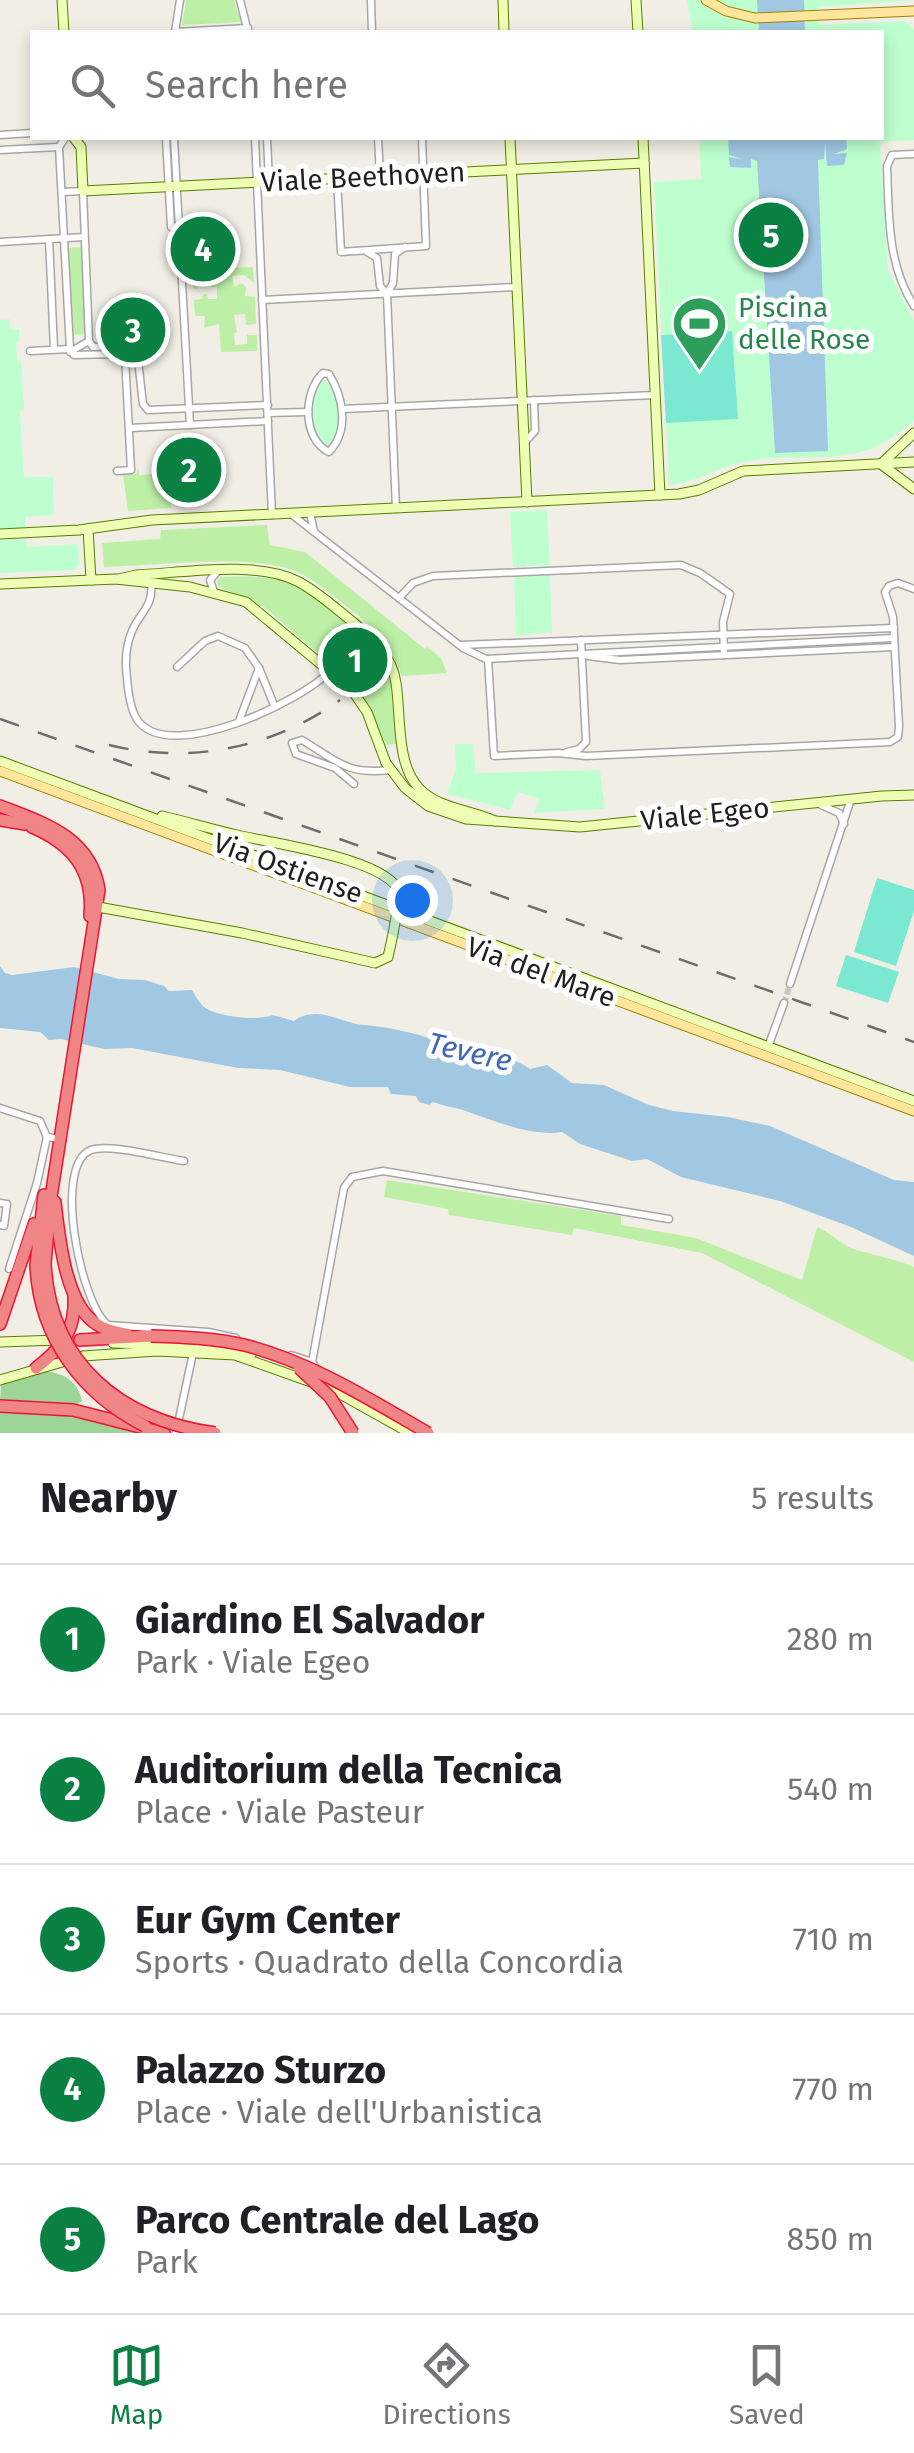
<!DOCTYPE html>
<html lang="en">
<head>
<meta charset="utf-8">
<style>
  :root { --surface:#fff; --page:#f6f6f6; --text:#202124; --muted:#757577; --line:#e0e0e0; --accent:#0b8043 }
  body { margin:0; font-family:"Fira Sans",sans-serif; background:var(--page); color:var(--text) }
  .you { position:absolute; left:412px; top:900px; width:35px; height:35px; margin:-25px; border:8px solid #fff; border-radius:50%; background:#1a73e8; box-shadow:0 0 0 15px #1a73e833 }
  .badge { display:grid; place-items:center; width:65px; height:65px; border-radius:50%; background:var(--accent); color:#fff; font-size:32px; font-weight:700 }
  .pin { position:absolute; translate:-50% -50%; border:5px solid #fff; box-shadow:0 2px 10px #0006 }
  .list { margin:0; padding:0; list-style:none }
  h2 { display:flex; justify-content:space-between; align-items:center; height:130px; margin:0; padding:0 40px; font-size:42px }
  h2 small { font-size:32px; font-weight:400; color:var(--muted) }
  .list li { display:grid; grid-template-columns:65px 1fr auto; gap:30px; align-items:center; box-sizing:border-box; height:150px; padding:0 40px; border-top:2px solid var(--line) }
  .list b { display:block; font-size:38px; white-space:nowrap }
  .list p { margin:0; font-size:32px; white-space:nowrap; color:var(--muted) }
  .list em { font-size:32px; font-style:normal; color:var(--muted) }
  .icon { flex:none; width:55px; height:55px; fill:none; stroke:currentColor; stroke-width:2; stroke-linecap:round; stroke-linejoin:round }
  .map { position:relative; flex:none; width:914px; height:1433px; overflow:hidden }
  .search { position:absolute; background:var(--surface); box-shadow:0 5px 15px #0003; left:30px; right:30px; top:30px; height:110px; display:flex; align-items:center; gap:25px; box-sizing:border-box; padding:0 35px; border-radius:0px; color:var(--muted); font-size:38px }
  .sheet { height:880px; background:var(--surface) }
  nav { display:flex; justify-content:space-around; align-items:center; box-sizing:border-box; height:140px; border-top:2px solid var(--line); background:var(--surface); font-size:28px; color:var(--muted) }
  nav a { display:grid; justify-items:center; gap:5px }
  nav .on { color:var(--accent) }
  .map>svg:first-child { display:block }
  .grass { fill:#bdf0a6 }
  .forest { fill:#9cd595 }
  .park { fill:#beffcf }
  .pitch { fill:#7be8d2 }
  .water { fill:#a1c8e3 }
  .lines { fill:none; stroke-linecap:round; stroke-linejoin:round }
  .street-tunnel { stroke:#c7c5bd; stroke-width:6; stroke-dasharray:6 3; stroke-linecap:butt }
  .street-casing { stroke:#a6a6a6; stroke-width:9 }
  .secondary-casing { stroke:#587d00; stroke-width:11 }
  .primary-casing { stroke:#9b8400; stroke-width:11 }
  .highway-casing { stroke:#ed1436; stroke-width:14 }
  .street { stroke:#fff; stroke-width:6 }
  .secondary { stroke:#eeffb5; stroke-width:9 }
  .primary { stroke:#ffe69c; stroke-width:9 }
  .highway { stroke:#f08585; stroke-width:11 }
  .rail { stroke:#6d6d6d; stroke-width:2.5; stroke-dasharray:20 20; stroke-linecap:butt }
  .secondary-bridge-casing { stroke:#587d00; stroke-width:11; stroke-linecap:butt }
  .highway-bridge-casing { stroke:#ed1436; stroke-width:14; stroke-linecap:butt }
  .secondary-bridge { stroke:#eeffb5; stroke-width:9 }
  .highway-bridge { stroke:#f08585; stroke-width:11 }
  .labels { text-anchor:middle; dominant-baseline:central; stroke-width:10; stroke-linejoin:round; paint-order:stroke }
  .street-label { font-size:28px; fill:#1f1f1f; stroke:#fff }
  .leisure-label { font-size:28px; fill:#27864d; stroke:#fff; text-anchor:start }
  .water-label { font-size:30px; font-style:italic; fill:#4167ba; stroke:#fff }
</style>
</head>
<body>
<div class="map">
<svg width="914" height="1433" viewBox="0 0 914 1433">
  <rect width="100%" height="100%" fill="#f1efe5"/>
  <!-- grass -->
  <g class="grass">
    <polygon points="186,0 234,0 241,22 182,25"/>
    <polygon points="82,247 86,334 71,335 68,248"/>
    <polygon points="253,267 254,283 244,275 232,276 234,287 242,283 246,287 245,296 255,297 256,324 246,325 245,314 234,315 237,332 234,333 235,345 247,344 247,335 257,335 257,351 221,352 219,324 204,328 205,316 195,316 194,300 202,299 203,294 207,294 208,299 217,299 217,287 211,287 210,275 198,275 198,289 193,289 192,270"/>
    <polygon points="138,469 139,475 154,474 155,484 170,483 171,508 128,511 123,474 136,474"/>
    <path d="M267,525L270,545L305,552L425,649L427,647L441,658L447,673L402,676C392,647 375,629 351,610C334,597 315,579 295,571C249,553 155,566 104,567L102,543L160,539L161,530Z"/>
    <path d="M220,577C243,577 267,575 289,583C318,593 382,646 390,676C395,696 395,718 398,738L396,744L386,745L371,711L351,681L264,607L219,587L217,582Z"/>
    <path d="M387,1180L621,1216V1225L696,1238L802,1280L817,1227C829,1232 842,1244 851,1248C872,1255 893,1258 914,1267V1362L702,1253L574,1228L572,1235L449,1215L448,1209L384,1197Z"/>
  </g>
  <!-- forest -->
  <g class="forest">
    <path d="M45,1371C66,1374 77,1381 82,1401L76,1405L0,1403L1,1385Z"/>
    <polygon points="0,1409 72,1413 146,1433 0,1433"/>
  </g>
  <!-- park -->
  <g class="park">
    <path d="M687,0H914L817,7L819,25L905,21L914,29V140L883,142L880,146L888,270L914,321V421C904,429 893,438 882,444C840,466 788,452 743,462C717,467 697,483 669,485L654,182L701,179L699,138H882V32H693Z"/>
    <polygon points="10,319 10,329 19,329 20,341 16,342 17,360 21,361 24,411 20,411 24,477 53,477 54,515 25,517 25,528 0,529 0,320"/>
    <path d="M323,377C340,397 346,426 328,448C307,430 308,397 323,377Z"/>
    <polygon points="547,510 550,565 513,567 510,512"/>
    <polygon points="26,539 27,547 78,544 79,565 74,570 0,573 0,540"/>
    <polygon points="550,575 552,636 550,632 516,636 514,577"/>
    <polygon points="455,744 473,744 476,773 600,770 605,809 534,813 539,799 518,792 510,810 447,794 456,769"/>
  </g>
  <!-- pitch -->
  <g class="pitch">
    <polygon points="732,331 738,419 666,423 661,335"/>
    <polygon points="877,878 914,890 914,911 896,966 854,952"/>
    <polygon points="846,955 899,972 888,1003 836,986"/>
  </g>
  <!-- water -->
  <g class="water">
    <polygon points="757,0 804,0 805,32 759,32"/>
    <polygon points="728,138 846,138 847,149 834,154 847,153 844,165 827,166 825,142 824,159 818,160 828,451 775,453 757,161 751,159 751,168 730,167 729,157 742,159 729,155"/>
    <path d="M0,966L5,973L12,975L74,967L119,979L145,980L164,986L169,991L192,990C196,997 201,1006 207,1009C222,1017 258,1021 273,1015L294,1021C300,1016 307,1014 316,1014C332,1014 348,1024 364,1025C381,1026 427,1034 441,1044L460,1041C480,1055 508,1053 530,1069L547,1065L572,1083L604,1085L649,1105L673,1111L728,1117L770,1126L894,1180L914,1182V1256L851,1227L780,1201L681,1177L647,1159L632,1161L580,1144L562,1132C531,1137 492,1120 463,1110C453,1107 443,1106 433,1102L429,1105L419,1102L416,1096L391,1094L388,1087H350L280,1070L238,1068L132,1048L104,1049L61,1039L49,1040L40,1032L0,1028Z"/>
  </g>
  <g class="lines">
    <!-- street-tunnel -->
    <polyline class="street-tunnel" points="784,1003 790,984"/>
    <defs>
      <g id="street">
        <polyline points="180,0 175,32 248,28"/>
        <polyline points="240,0 248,32"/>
        <polyline points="371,0 372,32"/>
        <polyline points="0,135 32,133"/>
        <polyline points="65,138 59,147 70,349"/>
        <polyline points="166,138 171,227 180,226"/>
        <polyline points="174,138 190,425"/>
        <polyline points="255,138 272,515"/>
        <polyline points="267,138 269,182"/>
        <polyline points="378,138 380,176"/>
        <polyline points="0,150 59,147"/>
        <path d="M914,154L892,155L887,166C889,215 887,264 914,306"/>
        <polyline points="337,179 341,252 426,246 422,138"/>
        <polyline points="62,192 83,191 89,341"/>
        <polyline points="49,239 54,349"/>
        <polyline points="0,242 84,237"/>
        <polyline points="367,252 377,258 380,286 387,294"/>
        <polyline points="262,300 517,287"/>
        <polyline points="89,341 93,347 126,346 137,351 143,404 148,410 268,405"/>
        <polyline points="30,351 70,349 74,355 117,354 125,357 131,470 117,471"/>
        <polyline points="70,352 89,341"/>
        <path d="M323,373L329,374C343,397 350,430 329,452C302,439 303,392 323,373Z"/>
        <polyline points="342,409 655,395"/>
        <polyline points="268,413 307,412"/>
        <polyline points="130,428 268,421"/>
        <polyline points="525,442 535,431 534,400"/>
        <polyline points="396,509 387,294 393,283 395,254 405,247"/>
        <polyline points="310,513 314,531"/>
        <polyline points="291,514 463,648 486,659 894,638"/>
        <path d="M151,583C154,606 140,612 132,631C126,645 125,663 127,678C128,690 130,712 139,722C173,763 302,701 330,671"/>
        <polyline points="214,592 210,580 217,572"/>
        <polyline points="399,598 413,583 433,576 681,565 700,573 730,594 723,622 724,655"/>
        <polyline points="461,645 894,628"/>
        <polyline points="588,656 620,660 894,647"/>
        <polyline points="488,659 494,756 558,753 586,756 890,742 898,737 899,726 893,617 885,592 889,586 898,583 914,589"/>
        <polyline points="177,667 205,641 218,636 245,648 259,668"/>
        <polyline points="239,721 259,668 274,705"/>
        <polyline points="567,752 579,749 586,742 581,640"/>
        <path d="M354,784L335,768L296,754L292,743L302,740C337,761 346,775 390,770"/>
        <polyline points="821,805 839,813 844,824"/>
        <polyline points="790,984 851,799"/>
        <polyline points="768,1047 784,1003"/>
        <polyline points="0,1108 40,1121 47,1137 54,1138"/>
        <path d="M184,1161C163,1158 108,1143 91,1150C52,1165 81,1305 108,1325L208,1332L236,1338"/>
        <polyline points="0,1203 7,1204 4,1226 0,1225"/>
        <polyline points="9,1269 37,1183 47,1137"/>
        <polyline points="291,1355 312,1362 318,1371"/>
        <polyline points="312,1362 344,1188 352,1177 383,1171 669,1219"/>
        <polyline points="176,1433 193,1353"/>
      </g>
      <g id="secondary">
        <polyline points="62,0 64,32"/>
        <polyline points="503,0 504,32"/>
        <polyline points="636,0 638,32"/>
        <polyline points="74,138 81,147 83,191 644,163"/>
        <polyline points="510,138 527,502"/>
        <polyline points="643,138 660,495"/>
        <polyline points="881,464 914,433"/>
        <polyline points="881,464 914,489"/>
        <polyline points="88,529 91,580"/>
        <polyline points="0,534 79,530 152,520 679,494 699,490 743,471 914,462"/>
        <path d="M119,579L136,575C182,573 256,560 297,581C317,591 335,608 353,622C373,639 392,655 396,683C401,714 396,763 418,787C437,809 470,809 495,821"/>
        <polyline points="0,584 116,579 190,587 246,602 352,690 367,712 386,763 405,788 428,806 466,819 580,827 882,796 914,795"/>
        <polyline points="0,761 914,1101"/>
        <path d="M162,816C187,822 212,829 237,835C270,843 392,859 400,894"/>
        <polyline points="98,907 242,933 375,963 388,957 393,934"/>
        <polyline points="0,1342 58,1340"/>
        <polyline points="113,1343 216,1347 252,1353"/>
        <polyline points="0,1380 83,1356 157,1351 235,1355 311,1382"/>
        <polyline points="317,1381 410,1433"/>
      </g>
      <g id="primary">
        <polyline points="706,0 726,11 755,18 914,11"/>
        <polyline points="0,771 914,1111"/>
      </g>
      <g id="highway">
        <path d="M0,806C44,823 91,837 99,890L51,1197L45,1263"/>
        <polyline points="0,820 25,824"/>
        <path d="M32,827C72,844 94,870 90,916"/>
        <path d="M55,1202C59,1236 65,1306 98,1325C107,1331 118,1332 128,1335"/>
        <polyline points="36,1265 44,1195"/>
        <polyline points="0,1324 34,1224"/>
        <polyline points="80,1340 151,1336"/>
        <path d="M36,1368C62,1348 76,1330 74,1296"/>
        <polyline points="0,1406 73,1410 164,1433"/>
      </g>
    </defs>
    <!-- street casing -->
    <use href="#street" class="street-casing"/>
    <!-- secondary casing -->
    <use href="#secondary" class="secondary-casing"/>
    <!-- primary casing -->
    <use href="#primary" class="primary-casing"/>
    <!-- highway casing -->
    <use href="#highway" class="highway-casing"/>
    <!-- street -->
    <use href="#street" class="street"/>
    <!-- secondary -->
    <use href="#secondary" class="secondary"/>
    <!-- primary -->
    <use href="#primary" class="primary"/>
    <!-- highway -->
    <use href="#highway" class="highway"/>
    <!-- rail -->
    <g class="rail">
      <polyline points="0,719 914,1042"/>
      <path d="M109,745C190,765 273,748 340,700"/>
    </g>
    <defs>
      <polyline id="secondary-bridge" points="393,934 400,894"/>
      <g id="highway-bridge">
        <path d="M45,1263C50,1363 120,1420 215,1433"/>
        <path d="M36,1265C39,1337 82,1394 145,1426"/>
        <path d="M151,1336C182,1337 214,1338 244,1345C311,1362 369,1399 428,1433"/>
        <polyline points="299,1368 330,1397 353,1433"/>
      </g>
    </defs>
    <!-- secondary-bridge casing -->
    <use href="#secondary-bridge" class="secondary-bridge-casing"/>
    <!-- highway-bridge casing -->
    <use href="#highway-bridge" class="highway-bridge-casing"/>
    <!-- secondary-bridge -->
    <use href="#secondary-bridge" class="secondary-bridge"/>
    <!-- highway-bridge -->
    <use href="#highway-bridge" class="highway-bridge"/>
  </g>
  <!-- icons -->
  <defs>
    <symbol id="stadium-pin" viewBox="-11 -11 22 30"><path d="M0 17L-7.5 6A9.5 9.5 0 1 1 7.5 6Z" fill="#2e9e5b" stroke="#fff"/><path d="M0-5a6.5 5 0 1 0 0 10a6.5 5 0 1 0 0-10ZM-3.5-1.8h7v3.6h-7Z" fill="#fff"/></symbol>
  </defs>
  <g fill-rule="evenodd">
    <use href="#stadium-pin" x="668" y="292" width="63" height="86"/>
  </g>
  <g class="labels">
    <!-- street labels -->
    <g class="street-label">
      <text transform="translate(363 177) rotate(-3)">Viale Beethoven</text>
      <text transform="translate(705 814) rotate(-6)">Viale Egeo</text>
      <text transform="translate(288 868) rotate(20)">Via Ostiense</text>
      <text transform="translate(541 972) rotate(20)">Via del Mare</text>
    </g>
    <!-- leisure labels -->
    <g class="leisure-label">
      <text x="738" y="307">Piscina<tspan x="738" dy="32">delle Rose</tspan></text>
    </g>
    <!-- water labels -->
    <g class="water-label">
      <text transform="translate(470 1052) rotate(13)">Tevere</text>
    </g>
  </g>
</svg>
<div class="you"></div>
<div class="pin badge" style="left:355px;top:660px">1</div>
<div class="pin badge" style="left:189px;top:470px">2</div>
<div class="pin badge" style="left:133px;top:330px">3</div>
<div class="pin badge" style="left:203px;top:249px">4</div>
<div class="pin badge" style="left:771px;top:235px">5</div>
<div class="search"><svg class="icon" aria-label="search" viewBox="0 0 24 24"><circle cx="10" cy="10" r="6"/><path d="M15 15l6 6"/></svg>Search here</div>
</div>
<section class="sheet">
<h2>Nearby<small>5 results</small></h2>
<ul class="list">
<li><span class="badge">1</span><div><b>Giardino El Salvador</b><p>Park · Viale Egeo</p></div><em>280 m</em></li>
<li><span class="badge">2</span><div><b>Auditorium della Tecnica</b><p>Place · Viale Pasteur</p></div><em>540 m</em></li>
<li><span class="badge">3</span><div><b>Eur Gym Center</b><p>Sports · Quadrato della Concordia</p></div><em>710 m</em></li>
<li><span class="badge">4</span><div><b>Palazzo Sturzo</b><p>Place · Viale dell'Urbanistica</p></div><em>770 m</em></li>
<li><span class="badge">5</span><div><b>Parco Centrale del Lago</b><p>Park</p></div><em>850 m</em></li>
</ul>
</section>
<nav>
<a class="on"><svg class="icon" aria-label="map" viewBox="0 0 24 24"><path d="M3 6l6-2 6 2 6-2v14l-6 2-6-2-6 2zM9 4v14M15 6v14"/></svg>Map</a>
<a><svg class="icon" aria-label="directions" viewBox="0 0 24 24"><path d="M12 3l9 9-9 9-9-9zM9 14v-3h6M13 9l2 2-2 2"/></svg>Directions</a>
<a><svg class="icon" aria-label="saved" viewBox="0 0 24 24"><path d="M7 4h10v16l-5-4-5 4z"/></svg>Saved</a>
</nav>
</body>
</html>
